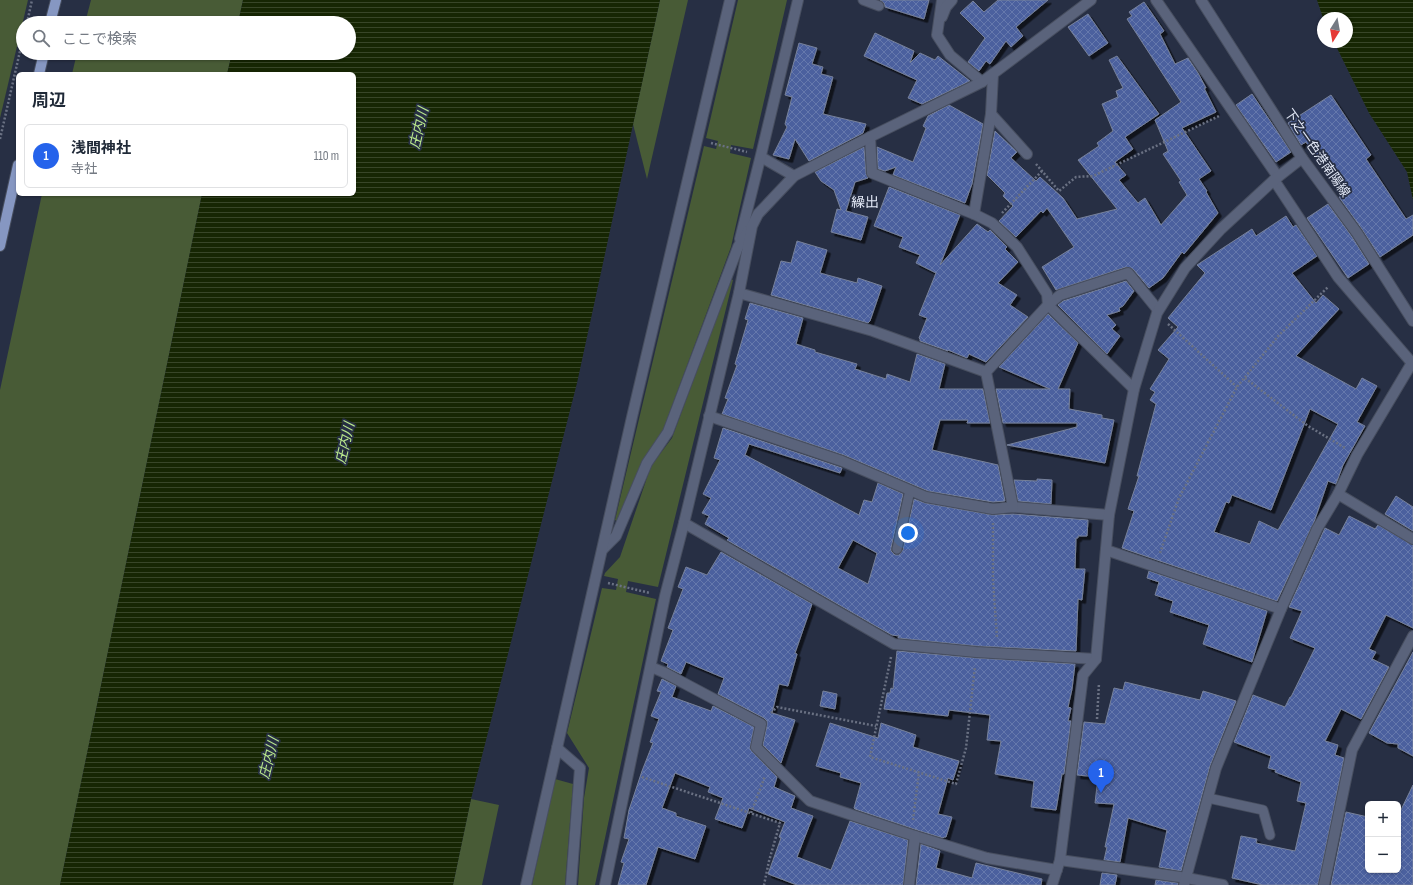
<!DOCTYPE html>
<html lang="ja">
<head>
<meta charset="utf-8">
<style>
  :root { --surface:#fff; --page:#f2f2f3; --text:#1f2937; --muted:#747a83; --line:#e0e1e3; --accent:#2563eb }
  body { margin:0; font-family:"Sofia Sans Condensed","Noto Sans JP",sans-serif; background:var(--page); color:var(--text) }
  .controls { position:absolute; right:12px; bottom:12px; display:grid; overflow:hidden; border-radius:6px; box-shadow:0 1px 3px #0004 }
  .controls button { width:36px; height:36px; display:grid; place-items:center; padding:0; border:0; border-bottom:1px solid var(--line); background:var(--surface); color:var(--text); font:20px sans-serif }
  .compass { position:absolute; left:1317px; top:12px; width:36px; height:36px; border-radius:50%; background:var(--surface); box-shadow:0 1px 3px #0004; rotate:191deg }
  .you { position:absolute; left:908px; top:533px; width:14px; height:14px; margin:-10px; border:3px solid #fff; border-radius:50%; background:#1a73e8; box-shadow:0 0 0 6px #1a73e833 }
  .badge { display:grid; place-items:center; width:26px; height:26px; border-radius:50%; background:var(--accent); color:#fff; font-size:13px; font-weight:700 }
  .pin { position:absolute; translate:-50% -33px; filter:drop-shadow(0 1px 2px #0008) }
  .pin::after { content:''; position:absolute; top:21px; width:14px; height:12px; background:inherit; clip-path:polygon(0 0,100% 0,50% 100%) }
  .list { margin:0; padding:0; list-style:none }
  h2 { display:flex; justify-content:space-between; align-items:center; height:52px; margin:0; padding:0 16px; font-size:17px }
  h2 small { font-size:13px; font-weight:400; color:var(--muted) }
  .list li { display:grid; grid-template-columns:26px 1fr auto; gap:12px; align-items:center; box-sizing:border-box; height:64px; margin:0 8px 8px; padding:0 8px; border:1px solid var(--line); border-radius:6px }
  .list b { display:block; font-size:15px; white-space:nowrap }
  .list p { margin:0; font-size:13px; white-space:nowrap; color:var(--muted) }
  .list em { font-size:13px; font-style:normal; color:var(--muted) }
  .icon { flex:none; width:22px; height:22px; fill:none; stroke:currentColor; stroke-width:2; stroke-linecap:round; stroke-linejoin:round }
  .map { position:relative; flex:none; width:1413px; height:885px; overflow:hidden }
  .search { position:absolute; background:var(--surface); box-shadow:0 1px 3px #0004; left:16px; top:16px; width:340px; height:44px; display:flex; align-items:center; gap:10px; box-sizing:border-box; padding:0 14px; border-radius:22px; color:var(--muted); font-size:15px }
  .panel { position:absolute; background:var(--surface); box-shadow:0 1px 3px #0004; left:16px; top:72px; width:340px; height:124px; border-radius:6px }
  .map>svg:first-child { display:block }
  .grass { fill:#485b36 }
  .water { fill:url(#water-rules) }
  .building { fill:url(#building-cross-hatch); stroke:#77819a; fill-rule:evenodd; filter:url(#shadow) }
  .lines { fill:none; stroke-linecap:round; stroke-linejoin:round }
  .lane-casing { stroke:#474e5f; stroke-width:11 }
  .street-casing { stroke:#474e5f; stroke-width:12 }
  .secondary-casing { stroke:#474e5f; stroke-width:12 }
  .primary-casing { stroke:#474e5f; stroke-width:12 }
  .path { stroke:#6a7183; stroke-width:2.5; stroke-dasharray:2 2; stroke-linecap:butt }
  .lane { stroke:#5a637b; stroke-width:9 }
  .street { stroke:#5a637b; stroke-width:10 }
  .secondary { stroke:#5a637b; stroke-width:10 }
  .primary { stroke:#8697c2; stroke-width:10 }
  .labels { text-anchor:middle; dominant-baseline:central; stroke-width:3.5; stroke-linejoin:round; paint-order:stroke }
  .street-label { font-size:13px; fill:#e3e9f7; stroke:#272f44 }
  .water-label { font-size:14px; font-style:italic; fill:#bae98c; stroke:#272f44 }
  .neighbourhood-label { font-size:14px; fill:#e3e9f7; stroke:#272f44 }
</style>
</head>
<body>
<div class="map">
<svg width="1413" height="885" viewBox="0 0 1413 885">
  <defs>
    <pattern id="water-rules" width="6" height="5" patternUnits="userSpaceOnUse"><rect width="6" height="5" fill="#162603"/><path d="M0 2.5h6" fill="none" stroke="#384628"/></pattern>
    <pattern id="building-cross-hatch" width="8" height="8" patternUnits="userSpaceOnUse"><rect width="8" height="8" fill="#4b619e"/><path d="M0 0l8 8M0 8l8-8" fill="none" stroke="#6578ac"/></pattern>
    <filter id="shadow"><feDropShadow dx="3.5" dy="3.5" stdDeviation="0" flood-color="#0009"/></filter>
  </defs>
  <rect width="100%" height="100%" fill="#272f44"/>
  <!-- grass -->
  <g class="grass">
    <polygon points="0,0 28,0 0,118"/>
    <polygon points="91,0 243,0 238,23 85,23"/>
    <polygon points="660,0 688,0 647,179 633,124"/>
    <polygon points="738,0 787,0 753,149 731,145 730,153 751,158 731,247 663,430 642,462 618,522 615,520 704,146 716,149 718,141 706,138"/>
    <polygon points="77,53 232,53 227,74 72,74"/>
    <polygon points="42,194 202,194 60,885 0,885 0,390"/>
    <polygon points="731,279 733,280 658,587 628,581 626,592 656,599 595,885 578,885 584,798 589,768 567,733 602,588 616,590 618,579 604,576 605,573 620,557 651,466 672,438"/>
    <polygon points="555,779 573,784 565,885 532,885"/>
    <polygon points="471,799 499,805 482,885 453,885"/>
  </g>
  <!-- water -->
  <g class="water">
    <polygon points="243,0 660,0 577,383 471,799 453,885 60,885 202,194 354,194 354,74 227,74 232,53 349,53 349,23 238,23"/>
    <polygon points="1317,0 1413,0 1413,200 1407,172 1369,113 1334,42 1347,42 1347,18 1323,18"/>
  </g>
  <!-- building -->
  <g class="building">
    <polygon points="880,0 929,0 924,19 885,7 884,3"/>
    <polygon points="998,0 1048,0 1016,27 1023,36 1011,47 1006,41 990,64 986,61 979,71 968,62 985,38 960,13 973,1 984,12"/>
    <polygon points="1144,2 1164,31 1160,34 1175,64 1188,58 1198,73 1206,88 1204,88 1216,112 1182,128 1211,171 1199,179 1207,191 1206,192 1218,213 1184,254 1182,252 1163,278 1149,288 1133,269 1126,267 1056,290 1042,267 1074,247 1047,208 1043,213 1041,211 1016,237 999,221 1013,206 1003,196 1005,193 987,175 995,131 1017,152 1011,158 1036,181 1040,177 1063,198 1077,219 1117,209 1078,160 1099,146 1097,143 1113,131 1102,104 1118,97 1116,91 1123,88 1109,60 1117,56 1159,114 1125,137 1133,149 1115,162 1126,175 1119,180 1138,203 1145,198 1161,225 1187,195 1179,182 1181,181 1163,154 1168,151 1155,120 1181,102 1127,19 1132,16 1129,12"/>
    <polygon points="1088,14 1108,43 1089,56 1068,27"/>
    <polygon points="875,33 914,51 910,63 920,53 935,60 938,56 970,81 922,104 908,98 917,80 864,56"/>
    <polygon points="799,43 817,48 812,64 823,67 821,74 833,77 823,114 866,124 863,133 809,161 795,139 789,159 773,155 787,127 785,124 792,97 785,95"/>
    <polygon points="1252,94 1291,152 1276,162 1236,105"/>
    <polygon points="1331,95 1371,155 1366,159 1406,219 1413,215 1413,235 1380,257 1362,229 1339,197 1341,195 1306,142 1301,145 1288,123"/>
    <polygon points="949,105 983,124 972,184 965,203 893,175 896,167 885,171 878,169 877,147 913,162 926,128 923,126 928,116"/>
    <polygon points="864,147 866,173 868,178 855,182 846,211 868,217 861,240 831,232 837,209 841,210 834,190 821,181 815,172"/>
    <polygon points="889,187 960,215 940,265 977,224 988,232 990,230 1007,247 1005,249 1018,262 998,283 1017,295 1010,305 1028,317 986,362 969,354 967,358 948,350 948,351 920,341 920,339 919,338 927,318 919,315 936,273 916,263 920,255 899,247 903,237 874,226"/>
    <polygon points="1328,204 1352,237 1369,264 1348,278 1307,218"/>
    <path d="M1286,216L1293,227L1296,225L1317,256L1292,273L1316,303L1323,295L1339,309L1296,356L1356,389L1362,378L1377,386L1357,422L1365,426L1343,465L1336,484L1328,481L1314,522L1277,601L1122,548L1134,511L1128,509L1139,476H1137L1156,404L1150,400L1155,392L1150,389L1169,359L1158,350L1178,327L1168,318L1205,273L1197,265L1252,229L1256,236ZM1310,409L1338,424L1278,530L1259,521L1250,544L1214,532L1226,502L1229,503L1232,495L1271,510Z"/>
    <polygon points="797,241 827,250 820,273 857,283 858,278 882,286 870,321 868,323 771,295 781,261 791,263"/>
    <polygon points="1126,281 1134,291 1123,306 1119,308 1120,311 1107,315 1116,325 1112,329 1120,336 1107,354 1058,305 1063,301"/>
    <polygon points="750,303 803,318 796,344 815,350 815,352 857,364 855,369 886,379 887,374 910,382 917,354 945,364 939,389 983,389 990,423 967,423 968,420 940,420 932,450 998,465 1005,501 993,502 928,491 844,455 722,414 728,399 725,398 737,365 735,364 748,320 745,319"/>
    <polygon points="1048,314 1078,343 1058,389 1070,389 1069,409 1102,415 1102,418 1114,420 1105,463 1007,445 1077,427 1077,423 1003,423 996,389 1050,389 999,367"/>
    <path d="M723,428L842,468L840,473L749,444L745,455L859,515L864,500L872,502L878,483L903,494L891,548V551L895,555H899L903,550L914,499L925,503L992,515L1013,514L1088,520L1087,536H1078V538H1076L1075,569H1085L1082,600L1078,599L1076,651L977,646L898,638L899,636L892,635L874,625L727,540L729,538L705,524L709,516L702,513L711,498L703,494L720,460L714,458ZM853,540L877,553L868,584L838,568Z"/>
    <polygon points="1037,479 1052,480 1051,504 1018,501 1014,480 1037,481"/>
    <polygon points="1396,496 1413,507 1413,531 1385,514"/>
    <polygon points="1349,516 1375,529 1378,525 1413,545 1413,628 1386,615 1369,649 1376,652 1372,659 1389,667 1361,719 1341,709 1325,741 1338,745 1335,755 1344,758 1318,885 1263,885 1232,878 1241,836 1257,839 1256,843 1295,851 1306,803 1297,801 1301,782 1275,772 1276,770 1268,768 1271,756 1234,742 1253,695 1285,707 1290,697 1291,697 1315,648 1290,638 1302,611 1289,607 1325,528 1339,535"/>
    <polygon points="721,552 812,604 795,653 797,654 788,686 779,684 772,713 795,720 781,763 763,745 767,725 767,721 764,718 718,694 724,678 686,662 681,674 667,667 668,664 661,661 673,630 668,628 683,589 678,587 686,567 707,575"/>
    <polygon points="1149,571 1267,611 1252,662 1203,644 1209,625 1170,612 1173,601 1155,595 1159,582 1147,578"/>
    <polygon points="897,651 976,658 1075,664 1072,689 1068,707 1071,708 1068,721 1071,721 1064,774 1062,774 1056,810 1031,807 1034,781 995,774 1001,741 987,740 990,715 949,710 948,716 884,709 887,693 890,693 891,688 893,689"/>
    <polygon points="1413,652 1413,756 1398,748 1398,744 1387,743 1369,733"/>
    <polygon points="662,679 676,686 672,697 711,711 713,706 754,727 750,749 777,777 774,787 795,796 791,808 813,816 797,857 831,870 850,821 908,840 903,885 797,885 768,874 781,838 779,837 785,822 749,808 742,828 715,819 723,798 708,792 710,787 675,773 662,808 676,813 676,816 706,826 695,859 658,847 646,885 618,885 624,863 621,862 629,839 624,838 629,810 642,771 653,743 650,742 659,719 651,716 661,692 657,691"/>
    <polygon points="1125,682 1200,700 1203,691 1236,701 1210,766 1181,871 1159,867 1167,830 1128,818 1120,862 1104,860 1107,847 1105,847 1114,804 1095,803 1098,777 1077,775 1084,722 1105,724 1114,688 1123,690"/>
    <polygon points="823,691 837,694 835,709 820,706"/>
    <polygon points="830,723 878,738 881,723 916,735 913,747 959,761 953,780 948,778 938,814 952,817 946,837 944,837 943,838 917,830 855,809 854,808 861,783 840,777 841,773 816,766"/>
    <polygon points="1413,785 1413,885 1331,885 1346,812 1368,817 1368,870 1398,870 1398,816"/>
    <polygon points="921,844 940,851 936,868 972,878 976,863 1042,879 1041,885 916,885"/>
    <polygon points="1102,873 1117,875 1115,885 1100,885"/>
    <polygon points="1156,880 1178,883 1178,885 1155,885"/>
  </g>
  <g class="lines">
    <defs>
      <g id="lane">
        <polyline points="863,0 879,6"/>
        <polyline points="897,549 910,490"/>
        <polyline points="1208,798 1263,810 1270,835"/>
      </g>
      <g id="street">
        <polyline points="942,0 937,35 950,55 982,82"/>
        <polyline points="1156,0 1278,177"/>
        <polyline points="942,17 946,7 952,0"/>
        <polyline points="991,114 1027,154"/>
        <polyline points="870,137 872,173 974,214 992,223 1017,247 1047,294 1048,305 1134,389"/>
        <polyline points="761,157 794,176"/>
        <polyline points="1274,180 1338,277 1412,363"/>
        <polyline points="974,214 991,114 993,74"/>
        <polyline points="740,239 761,155 798,0"/>
        <polyline points="739,293 873,331 986,372"/>
        <polyline points="709,416 842,461 926,497 993,509 1013,507 1109,515"/>
        <polyline points="1338,494 1413,539"/>
        <polyline points="1013,507 986,372 1048,305 1060,295 1128,273 1158,310"/>
        <polyline points="684,523 894,644 976,652 1096,659"/>
        <polyline points="603,549 616,536 647,463 668,432 738,247 748,231"/>
        <polyline points="1106,550 1281,609"/>
        <polyline points="651,667 663,672 761,724 756,747 810,801 915,836 987,858 1057,870"/>
        <polyline points="557,748 580,768 571,885"/>
        <polyline points="1060,860 1187,878 1223,885"/>
        <polyline points="526,885 632,417 730,0"/>
        <polyline points="605,885 665,596 684,523 739,293 752,226 758,214 794,176 870,137 982,82 1091,0"/>
        <polyline points="909,885 915,836"/>
        <polyline points="1052,885 1060,860 1083,675 1096,659 1109,515 1134,389 1157,313 1185,268 1221,229 1274,180 1302,158"/>
        <polyline points="1184,885 1216,768 1281,609 1317,529 1338,494 1357,455 1413,361"/>
        <polyline points="1324,885 1352,750 1413,636"/>
      </g>
      <polyline id="secondary" points="1201,0 1302,158 1357,233 1413,321"/>
      <g id="primary">
        <polyline points="50,23 56,0"/>
        <polyline points="39,74 44,53"/>
        <polyline points="0,246 18,165"/>
      </g>
    </defs>
    <!-- lane casing -->
    <use href="#lane" class="lane-casing"/>
    <!-- street casing -->
    <use href="#street" class="street-casing"/>
    <!-- secondary casing -->
    <use href="#secondary" class="secondary-casing"/>
    <!-- primary casing -->
    <use href="#primary" class="primary-casing"/>
    <!-- path -->
    <g class="path">
      <polyline points="27,23 32,0"/>
      <polyline points="0,139 23,38"/>
      <polyline points="711,143 747,152"/>
      <polyline points="1036,164 1059,191 1076,177 1093,176 1219,116"/>
      <polyline points="1002,213 1042,171"/>
      <polyline points="1168,324 1237,387"/>
      <polyline points="1245,378 1308,426 1345,448"/>
      <polyline points="993,523 993,580 997,638"/>
      <polyline points="1160,553 1179,498 1237,387 1279,335 1328,287"/>
      <polyline points="608,583 650,593"/>
      <polyline points="891,657 870,757 956,784 966,748 975,666"/>
      <polyline points="771,713 777,707 876,726"/>
      <polyline points="1097,719 1099,683"/>
      <polyline points="642,777 780,823 769,861 764,885"/>
      <polyline points="751,813 765,776"/>
      <polyline points="913,820 919,772"/>
    </g>
    <!-- lane -->
    <use href="#lane" class="lane"/>
    <!-- street -->
    <use href="#street" class="street"/>
    <!-- secondary -->
    <use href="#secondary" class="secondary"/>
    <!-- primary -->
    <use href="#primary" class="primary"/>
  </g>
  <g class="labels">
    <!-- street labels -->
    <g class="street-label">
      <text transform="translate(1317 153) rotate(55)">下之一色港南陽線</text>
    </g>
    <!-- water labels -->
    <g class="water-label">
      <text transform="translate(419 128) rotate(-77)">庄内川</text>
      <text transform="translate(345 443) rotate(-77)">庄内川</text>
      <text transform="translate(269 758) rotate(-76)">庄内川</text>
    </g>
    <!-- neighbourhood labels -->
    <g class="neighbourhood-label">
      <text x="865" y="202">繰出</text>
    </g>
  </g>
</svg>
<div class="controls">
<button>+</button>
<button>−</button>
</div>
<svg class="compass" viewBox="-18 -18 36 36"><path d="M0-13l5 13h-10z" fill="#e53935"/><path d="M0 13l5-13h-10z" fill="#747a83"/></svg>
<div class="you"></div>
<div class="pin badge" style="left:1101px;top:793px">1</div>
<div class="search"><svg class="icon" aria-label="search" viewBox="0 0 24 24"><circle cx="10" cy="10" r="6"/><path d="M15 15l6 6"/></svg>ここで検索</div>
<section class="panel">
<h2>周辺<small></small></h2>
<ul class="list">
<li><span class="badge">1</span><div><b>浅間神社</b><p>寺社</p></div><em>110 m</em></li>
</ul>
</section>
</div>
</body>
</html>
